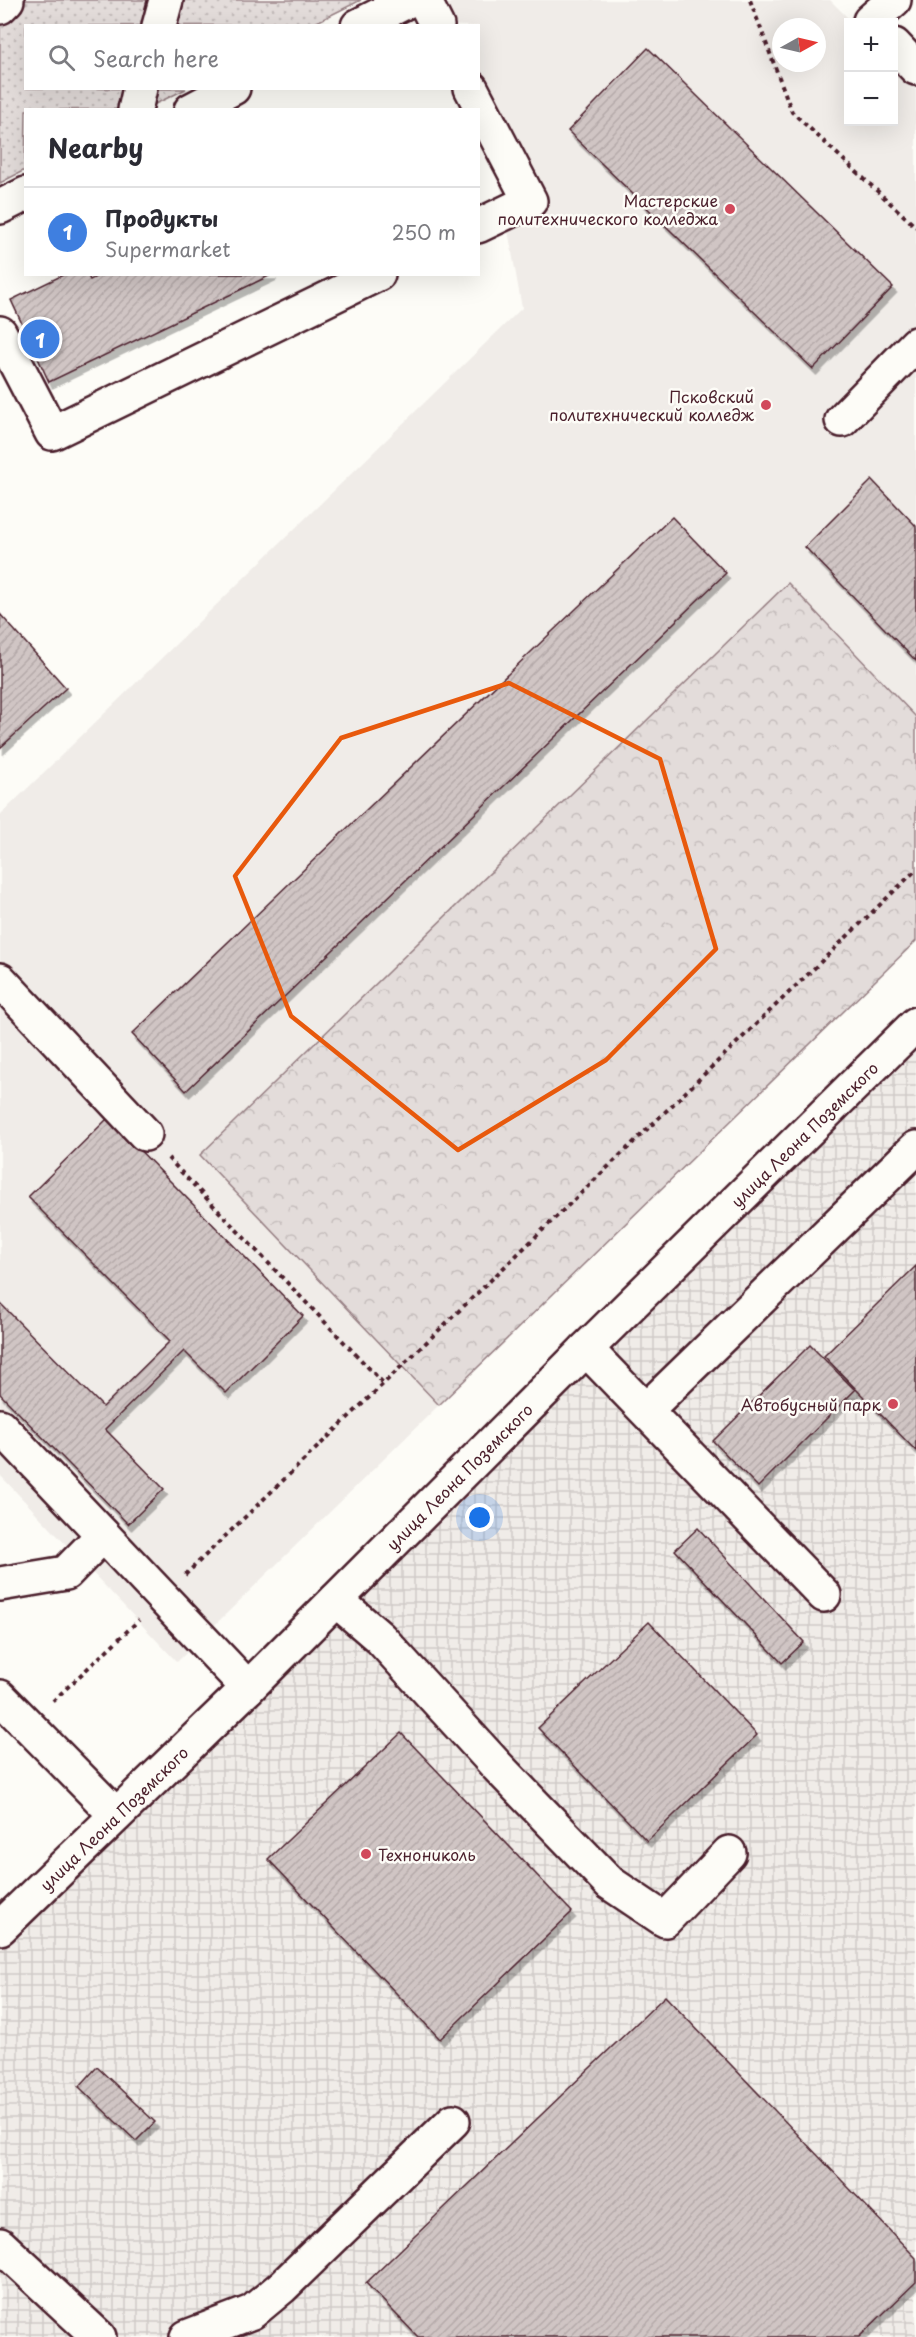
<!DOCTYPE html>
<html lang="en">
<head>
<meta charset="utf-8">
<style>
  :root { --surface:#fff; --page:#f2f2f3; --text:#2b2b33; --muted:#7c7c81; --line:#e1e1e2; --accent:#111827 }
  body { margin:0; font-family:"Playpen Sans",sans-serif; background:var(--page); color:var(--text) }
  .controls { position:absolute; right:18px; top:18px; display:grid; overflow:hidden; border-radius:0px; box-shadow:0 6px 24px #0002 }
  .controls button { width:54px; height:54px; display:grid; place-items:center; padding:0; border:0; border-bottom:2px solid var(--line); background:var(--surface); color:var(--text); font:30px sans-serif }
  .compass { position:absolute; left:772px; top:18px; width:54px; height:54px; border-radius:50%; background:var(--surface); box-shadow:0 6px 24px #0002; rotate:82deg }
  .you { position:absolute; left:480px; top:1518px; width:21px; height:21px; margin:-15px; border:4px solid #fff; border-radius:50%; background:#1a73e8; box-shadow:0 0 0 9px #1a73e833 }
  .badge { display:grid; place-items:center; width:39px; height:39px; border-radius:50%; background:var(--accent); color:#fff; font-size:20px; font-weight:700 }
  .pin { position:absolute; translate:-50% -50%; border:3px solid #fff; box-shadow:0 2px 6px #0006 }
  .list { margin:0; padding:0; list-style:none }
  h2 { display:flex; justify-content:space-between; align-items:center; height:78px; margin:0; padding:0 24px; font-size:26px }
  h2 small { font-size:20px; font-weight:400; color:var(--muted) }
  .list li { display:grid; grid-template-columns:39px 1fr auto; gap:18px; align-items:center; box-sizing:border-box; height:90px; padding:0 24px; border-top:2px solid var(--line) }
  .list b { display:block; font-size:22px; white-space:nowrap }
  .list p { margin:0; font-size:20px; white-space:nowrap; color:var(--muted) }
  .list em { font-size:20px; font-style:normal; color:var(--muted) }
  .icon { flex:none; width:33px; height:33px; fill:none; stroke:currentColor; stroke-width:2; stroke-linecap:round; stroke-linejoin:round }
  .map { position:relative; flex:none; width:916px; height:2337px; overflow:hidden }
  .search { position:absolute; background:var(--surface); box-shadow:0 6px 24px #0002; left:24px; top:24px; width:456px; height:66px; display:flex; align-items:center; gap:15px; box-sizing:border-box; padding:0 21px; border-radius:0px; color:var(--muted); font-size:22px }
  .panel { position:absolute; background:var(--surface); box-shadow:0 6px 24px #0002; left:24px; top:108px; width:456px; height:168px; border-radius:0px }
  .map>svg:first-child { display:block }
  .built { fill:#f0ece8; fill-rule:evenodd }
  .industrial { fill:url(#industrial-grid) }
  .grass { fill:url(#grass-dots); stroke:#967e82; stroke-width:1.5 }
  .forest { fill:url(#forest-crowns); stroke:#967e82; stroke-width:1.5 }
  .building { fill:url(#building-hatch); stroke:#4a1f2b; stroke-width:1.5; filter:url(#shadow) }
  .lines { fill:none; stroke-linecap:round; stroke-linejoin:round }
  .minor-casing { stroke:#4a1f2b; stroke-width:38 }
  .highway-casing { stroke:#4a1f2b; stroke-width:38 }
  .path { stroke:#4a1f2b; stroke-width:4; stroke-dasharray:4.5 4.5; stroke-linecap:butt }
  .minor { stroke:#fdfcf7; stroke-width:33 }
  .highway { stroke:#fdfcf7; stroke-width:33 }
  .marked { fill:none; stroke:#e8590c; stroke-width:4.5; stroke-linejoin:round }
  .poi-dot { fill:#d1495b; stroke:#fdfcf7; stroke-width:2 }
  .labels { text-anchor:middle; dominant-baseline:central; stroke-width:5; stroke-linejoin:round; paint-order:stroke }
  .poi-label { font-size:16px; fill:#4a1f2b; stroke:#fdfcf7; text-anchor:end }
  .street-label { font-size:16px; fill:#4a1f2b; stroke:#fdfcf7 }
</style>
</head>
<body>
<div class="map">
<svg width="916" height="2337" viewBox="0 0 916 2337">
  <defs>
    <pattern id="industrial-grid" width="8" height="8" patternUnits="userSpaceOnUse" patternTransform="scale(1.5)"><rect width="8" height="8" fill="#f0ece8"/><path d="M0 4h8M4 0v8" fill="none" stroke="#cfcac7"/></pattern>
    <pattern id="grass-dots" width="8" height="8" patternUnits="userSpaceOnUse" patternTransform="scale(1.5)"><rect width="8" height="8" fill="#e3dcda"/><path d="M2 2h.1M6 6h.1" fill="none" stroke="#c4bcbb" stroke-width="1.8" stroke-linecap="round"/></pattern>
    <pattern id="forest-crowns" width="20" height="18" patternUnits="userSpaceOnUse" patternTransform="scale(1.5)"><rect width="20" height="18" fill="#e3dcda"/><path d="M2 6a3 3 0 1 1 6 0M12 15a3 3 0 1 1 6 0" fill="none" stroke="#c4bcbb"/></pattern>
    <pattern id="building-hatch" width="6" height="6" patternUnits="userSpaceOnUse" patternTransform="scale(1.5)"><rect width="6" height="6" fill="#d0c5c4"/><path d="M-1 1l2-2M0 6l6-6M5 7l2-2" fill="none" stroke="#b4a9a9"/></pattern>
    <filter id="shadow"><feDropShadow dx="3.5" dy="6" stdDeviation="0" flood-color="#0004"/></filter>
  </defs>
  <rect width="100%" height="100%" fill="#fdfcf7"/>
  <filter id="ink" filterUnits="userSpaceOnUse"><feTurbulence type="fractalNoise" baseFrequency=".0167" numOctaves="2"/><feDisplacementMap in="SourceGraphic" scale="12" xChannelSelector="R" yChannelSelector="G"/><feConvolveMatrix kernelMatrix="1 2 1 2 8 2 1 2 1" color-interpolation-filters="sRGB"/></filter>
  <g filter="url(#ink)">
    <!-- built -->
    <path class="built" d="M457,0H830L852,22H848V122H894V63L916,85V717L788,583L200,1155L439,1405L177,1662L0,1475V815L522,308L499,180L479,140L478,110L463,109L453,89L478,88V26L421,25L417,18ZM781,27H817V63H781Z"/>
    <!-- industrial -->
    <polygon class="industrial" points="916,1038 916,2337 0,2337 0,1940"/>
    <!-- grass -->
    <polygon class="grass" points="0,0 361,0 311,25 26,26 26,88 186,89 145,109 26,110 25,170 0,183"/>
    <!-- forest -->
    <polygon class="forest" points="788,583 916,717 916,941 439,1405 200,1155"/>
    <!-- building -->
    <g class="building">
      <polygon points="648,48 893,287 813,369 568,131"/>
      <polygon points="65,274 87,274 90,280 101,274 273,274 49,382 11,300"/>
      <polygon points="872,480 916,526 916,661 805,547"/>
      <polygon points="672,517 726,573 186,1091 132,1034"/>
      <polygon points="0,614 66,688 0,748"/>
      <polygon points="108,1118 303,1316 226,1393 184,1351 105,1429 164,1489 128,1524 0,1394 0,1303 103,1407 170,1341 28,1197"/>
      <polygon points="916,1266 916,1451 824,1356"/>
      <polygon points="810,1345 855,1390 758,1487 713,1441"/>
      <polygon points="698,1528 804,1642 782,1663 675,1550"/>
      <polygon points="649,1622 757,1735 647,1841 538,1728"/>
      <polygon points="401,1733 572,1912 440,2039 268,1859"/>
      <polygon points="665,1996 916,2258 916,2282 859,2337 418,2337 366,2283"/>
      <polygon points="97,2067 155,2122 136,2141 79,2087"/>
    </g>
    <g class="lines">
      <defs>
        <g id="minor">
          <polyline points="424,0 437,26"/>
          <polyline points="0,7 7,0"/>
          <polyline points="870,21 894,0"/>
          <polyline points="159,26 166,0"/>
          <polyline points="358,26 409,0"/>
          <polyline points="894,45 916,68"/>
          <polyline points="471,88 530,201 478,226"/>
          <polyline points="135,110 140,88"/>
          <polyline points="191,110 233,88"/>
          <polyline points="0,207 26,194"/>
          <polyline points="0,333 52,433 378,274"/>
          <polyline points="842,420 916,344"/>
          <polyline points="0,980 145,1134"/>
          <polyline points="586,1349 824,1595"/>
          <polyline points="647,1409 916,1148"/>
          <polyline points="0,1426 248,1688"/>
          <polyline points="0,1584 66,1573 103,1535"/>
          <polyline points="336,1600 380,1638 497,1766 610,1883 665,1920 729,1853"/>
          <polyline points="0,1697 116,1815"/>
          <polyline points="0,2245 99,2337"/>
          <polyline points="187,2337 252,2312 282,2287 453,2121"/>
        </g>
        <g id="highway">
          <path id="s1" d="M0,1928L248,1688L586,1349L916,1024"/>
        </g>
      </defs>
      <!-- minor casing -->
      <use href="#minor" class="minor-casing"/>
      <!-- highway casing -->
      <use href="#highway" class="highway-casing"/>
      <!-- path -->
      <g class="path">
        <polyline points="750,0 792,112 916,227"/>
        <polyline points="168,1158 384,1384"/>
        <polyline points="185,1575 916,870"/>
        <polyline points="53,1701 139,1620"/>
      </g>
      <!-- minor -->
      <use href="#minor" class="minor"/>
      <!-- highway -->
      <use href="#highway" class="highway"/>
    </g>
  </g>
  <!-- marked area -->
  <path class="marked" d="M509,683L660,759L716,949L606,1060L458,1150L291,1016L235,876L341,738Z"/>
  <!-- markers -->
  <g class="poi-dot">
    <circle cx="730" cy="209" r="6"/>
    <circle cx="766" cy="405" r="6"/>
    <circle cx="893" cy="1404" r="6"/>
    <circle cx="366" cy="1854" r="6"/>
  </g>
  <g class="labels">
    <!-- poi labels -->
    <g class="poi-label">
      <text x="718" y="200">Мастерские<tspan x="718" dy="18">политехнического колледжа</tspan></text>
      <text x="754" y="396">Псковский<tspan x="754" dy="18">политехнический колледж</tspan></text>
      <text x="881" y="1404">Автобусный парк</text>
      <text x="378" y="1854" text-anchor="start">Технониколь</text>
    </g>
    <!-- street labels -->
    <g class="street-label">
      <text stroke="none"><textPath href="#s1" startOffset="1130">улица Леона Поземского</textPath></text>
      <text stroke="none"><textPath href="#s1" startOffset="644">улица Леона Поземского</textPath></text>
      <text stroke="none"><textPath href="#s1" startOffset="158">улица Леона Поземского</textPath></text>
    </g>
  </g>
</svg>
<div class="controls">
<button>+</button>
<button>−</button>
</div>
<svg class="compass" viewBox="-18 -18 36 36"><path d="M0-13l5 13h-10z" fill="#e53935"/><path d="M0 13l5-13h-10z" fill="#7c7c81"/></svg>
<div class="you"></div>
<div class="pin badge" style="left:40px;top:339px;background:#3f7fe0">1</div>
<div class="search"><svg class="icon" aria-label="search" viewBox="0 0 24 24"><circle cx="10" cy="10" r="6"/><path d="M15 15l6 6"/></svg>Search here</div>
<section class="panel">
<h2>Nearby<small></small></h2>
<ul class="list">
<li><span class="badge" style="background:#3f7fe0">1</span><div><b>Продукты</b><p>Supermarket</p></div><em>250 m</em></li>
</ul>
</section>
</div>
</body>
</html>
